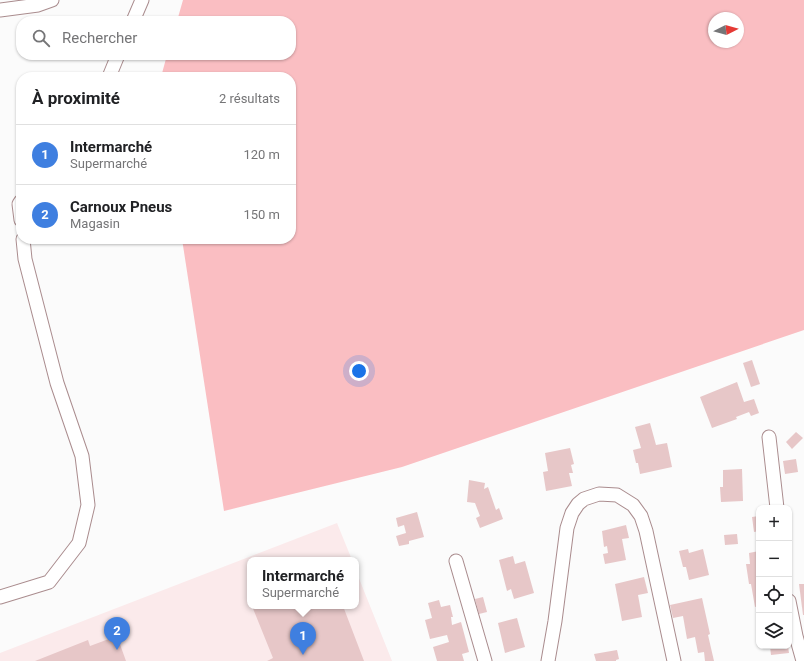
<!DOCTYPE html>
<html lang="fr">
<head>
<meta charset="utf-8">
<style>
  :root { --surface:#fff; --page:#f2f2f2; --text:#202124; --muted:#757577; --line:#e0e0e0; --accent:#7c3aed }
  body { margin:0; font-family:Roboto,sans-serif; background:var(--page); color:var(--text) }
  .controls { position:absolute; right:12px; bottom:12px; display:grid; overflow:hidden; border-radius:8px; box-shadow:0 1px 3px #0004 }
  .controls button { width:36px; height:36px; display:grid; place-items:center; padding:0; border:0; border-bottom:1px solid var(--line); background:var(--surface); color:var(--text); font:20px sans-serif }
  .compass { position:absolute; left:708px; top:12px; width:36px; height:36px; border-radius:50%; background:var(--surface); box-shadow:0 1px 3px #0004; rotate:84deg }
  .you { position:absolute; left:359px; top:371px; width:14px; height:14px; margin:-10px; border:3px solid #fff; border-radius:50%; background:#1a73e8; box-shadow:0 0 0 6px #1a73e833 }
  .badge { display:grid; place-items:center; width:26px; height:26px; border-radius:50%; background:var(--accent); color:#fff; font-size:13px; font-weight:700 }
  .pin { position:absolute; translate:-50% -33px; filter:drop-shadow(0 1px 2px #0008) }
  .pin::after { content:''; position:absolute; top:21px; width:14px; height:12px; background:inherit; clip-path:polygon(0 0,100% 0,50% 100%) }
  .popup { position:absolute; left:247px; top:557px; width:112px; height:52px; box-sizing:border-box; display:grid; place-content:center; border-radius:8px; background:var(--surface); filter:drop-shadow(0 1px 3px #0005); font-size:13px; white-space:nowrap; color:var(--muted) }
  .popup b { font-size:15px; color:var(--text) }
  .popup::after { content:''; position:absolute; left:50%; top:100%; margin-left:-8px; border:8px solid transparent; border-top-color:var(--surface) }
  .list { margin:0; padding:0; list-style:none }
  h2 { display:flex; justify-content:space-between; align-items:center; height:52px; margin:0; padding:0 16px; font-size:17px }
  h2 small { font-size:13px; font-weight:400; color:var(--muted) }
  .list li { display:grid; grid-template-columns:26px 1fr auto; gap:12px; align-items:center; box-sizing:border-box; height:60px; padding:0 16px; border-top:1px solid var(--line) }
  .list b { display:block; font-size:15px; white-space:nowrap }
  .list p { margin:0; font-size:13px; white-space:nowrap; color:var(--muted) }
  .list em { font-size:13px; font-style:normal; color:var(--muted) }
  .icon { flex:none; width:22px; height:22px; fill:none; stroke:currentColor; stroke-width:2; stroke-linecap:round; stroke-linejoin:round }
  .map { position:relative; flex:none; width:804px; height:661px; overflow:hidden }
  .search { position:absolute; background:var(--surface); box-shadow:0 1px 3px #0004; left:16px; top:16px; width:280px; height:44px; display:flex; align-items:center; gap:10px; box-sizing:border-box; padding:0 14px; border-radius:16px; color:var(--muted); font-size:15px }
  .panel { position:absolute; background:var(--surface); box-shadow:0 1px 3px #0004; left:16px; top:72px; width:280px; height:172px; border-radius:16px }
  .map>svg:first-child { display:block }
  .built { fill:#fbeaeb }
  .green { fill:#fabec2; fill-rule:evenodd }
  .building { fill:#e7c7c8 }
  .lines { fill:none; stroke-linecap:round; stroke-linejoin:round }
  .street-casing { stroke:#aa8c8e; stroke-width:15 }
  .street { stroke:#fff; stroke-width:13 }
</style>
</head>
<body>
<div class="map">
<svg width="804" height="661" viewBox="0 0 804 661">
  <rect width="100%" height="100%" fill="#fbfbfb"/>
  <!-- built -->
  <polygon class="built" points="337,523 352,560 250,560 250,606 356,606 356,571 392,661 0,661 0,653"/>
  <!-- green -->
  <path class="green" d="M183,0H804V330L402,467L224,511L182,239H291V77H161L167,55H291V21H177ZM714,18H738V42H714Z"/>
  <!-- building -->
  <g class="building">
    <polygon points="752,360 760,384 751,387 743,363"/>
    <polygon points="737,382 744,402 754,399 759,413 751,416 749,412 736,417 737,419 712,428 700,397"/>
    <polygon points="650,423 656,445 667,443 672,467 640,474 638,463 636,463 633,450 641,448 635,427"/>
    <polygon points="796,432 803,438 792,449 786,442"/>
    <polygon points="570,448 574,464 571,465 573,473 569,473 572,486 546,491 543,472 548,471 545,453"/>
    <polygon points="796,459 798,472 785,474 783,461"/>
    <polygon points="742,469 743,501 721,502 720,487 723,487 723,470"/>
    <polygon points="469,480 485,483 484,489 488,487 496,510 499,508 503,519 480,528 476,518 480,516 475,503 467,502"/>
    <polygon points="417,512 424,537 409,541 409,544 399,546 396,536 406,533 404,525 398,527 396,518"/>
    <polygon points="759,516 759,531 754,532 752,517"/>
    <polygon points="626,525 629,538 622,539 626,560 605,564 603,554 608,553 607,546 604,547 602,531"/>
    <polygon points="737,534 738,544 725,545 724,535"/>
    <polygon points="688,549 689,553 703,549 709,575 689,580 686,567 683,567 679,551"/>
    <polygon points="759,551 759,606 755,607 751,584 749,584 746,564 750,564 749,553"/>
    <polygon points="513,556 515,564 525,561 534,593 514,599 511,589 507,591 499,560"/>
    <polygon points="644,577 648,593 638,595 642,617 622,621 615,584"/>
    <polygon points="799,584 804,584 804,615 803,615"/>
    <polygon points="483,597 487,612 479,614 475,599"/>
    <polygon points="702,598 710,634 708,635 714,661 705,661 704,652 698,653 695,637 687,639 683,616 673,618 670,605"/>
    <polygon points="439,600 441,607 450,605 453,617 451,617 452,625 461,622 469,652 462,654 464,661 437,661 433,647 449,642 447,635 430,639 425,620 432,618 428,603"/>
    <polygon points="252,606 343,606 364,661 267,661 273,658"/>
    <polygon points="517,618 525,647 505,653 498,623"/>
    <polygon points="117,636 126,661 35,661 88,640 90,646"/>
    <polygon points="770,646 788,646 789,653 771,655"/>
    <polygon points="617,650 619,659 616,660 616,661 596,661 594,654"/>
  </g>
  <g class="lines">
    <defs>
      <g id="street">
        <polyline points="0,10 38,5 52,0"/>
        <polyline points="133,21 142,0"/>
        <polyline points="109,77 118,55"/>
        <polyline points="21,201 19,204 21,220"/>
        <polyline points="769,437 777,508"/>
        <polyline points="456,561 485,661"/>
        <polyline points="0,597 49,582 79,543 88,505 82,456 57,383 25,259 23,239"/>
        <polyline points="789,601 796,636 803,661"/>
        <polyline points="548,661 555,621 567,528 572,513 578,504 584,499 599,494 617,495 633,505 641,516 646,531 674,661"/>
      </g>
    </defs>
    <!-- street casing -->
    <use href="#street" class="street-casing"/>
    <!-- street -->
    <use href="#street" class="street"/>
  </g>
</svg>
<div class="controls">
<button>+</button>
<button>−</button>
<button><svg class="icon" aria-label="locate" viewBox="0 0 24 24"><circle cx="12" cy="12" r="6"/><path d="M12 2v4M12 18v4M2 12h4M18 12h4"/></svg></button>
<button><svg class="icon" aria-label="layers" viewBox="0 0 24 24"><path d="M12 4l9 5-9 5-9-5zM3 14l9 5 9-5"/></svg></button>
</div>
<svg class="compass" viewBox="-18 -18 36 36"><path d="M0-13l5 13h-10z" fill="#e53935"/><path d="M0 13l5-13h-10z" fill="#757577"/></svg>
<div class="you"></div>
<div class="pin badge" style="left:303px;top:655px;background:#3f7fe0">1</div>
<div class="popup"><b>Intermarché</b>Supermarché</div>
<div class="pin badge" style="left:117px;top:650px;background:#3f7fe0">2</div>
<div class="search"><svg class="icon" aria-label="search" viewBox="0 0 24 24"><circle cx="10" cy="10" r="6"/><path d="M15 15l6 6"/></svg>Rechercher</div>
<section class="panel">
<h2>À proximité<small>2 résultats</small></h2>
<ul class="list">
<li><span class="badge" style="background:#3f7fe0">1</span><div><b>Intermarché</b><p>Supermarché</p></div><em>120 m</em></li>
<li><span class="badge" style="background:#3f7fe0">2</span><div><b>Carnoux Pneus</b><p>Magasin</p></div><em>150 m</em></li>
</ul>
</section>
</div>
</body>
</html>
